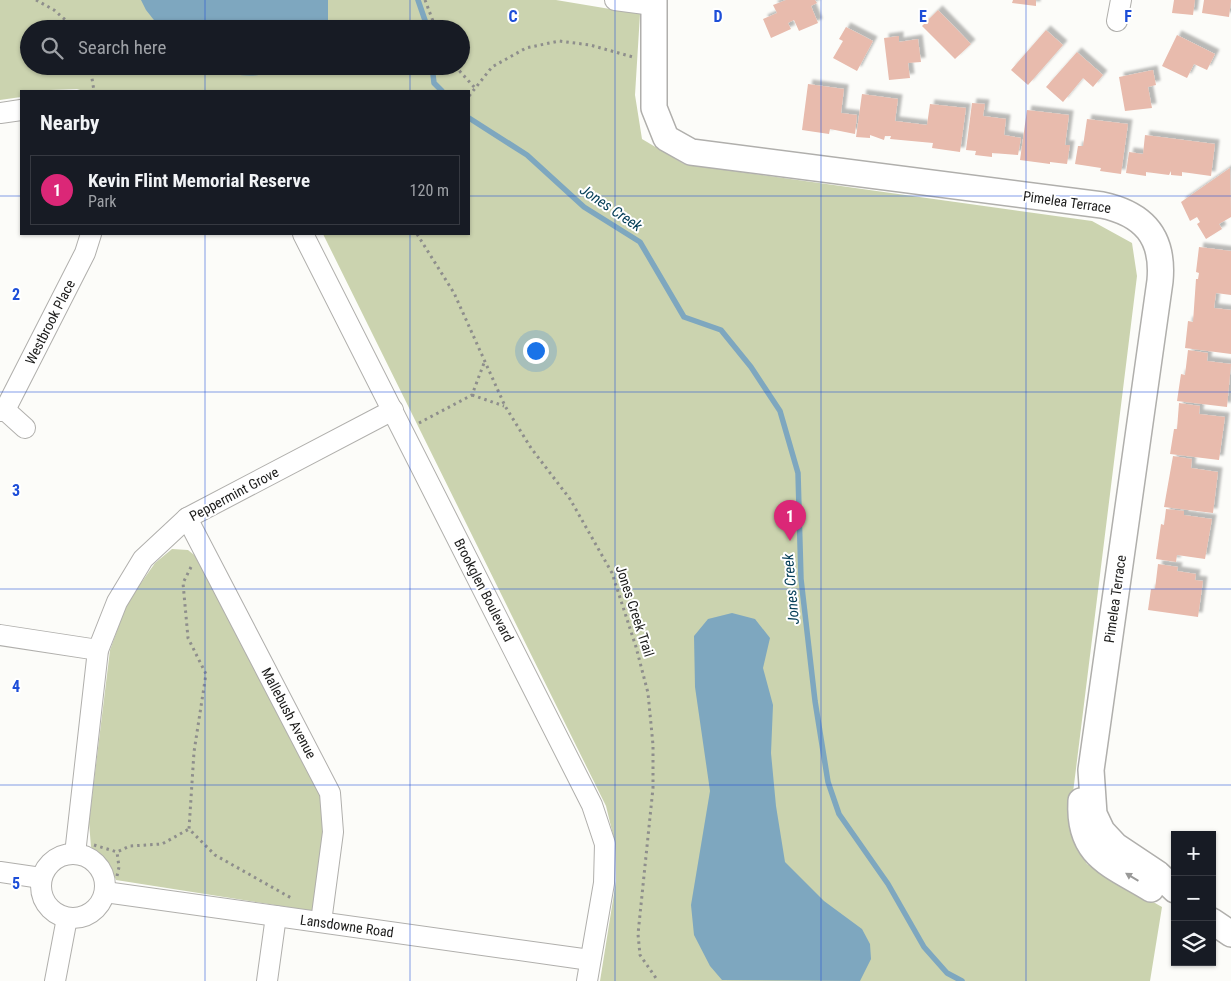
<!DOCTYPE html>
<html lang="en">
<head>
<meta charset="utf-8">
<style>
  :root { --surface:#171b24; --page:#20242c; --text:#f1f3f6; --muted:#9ea1a6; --line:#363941; --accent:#db2777 }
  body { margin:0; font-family:"Roboto Condensed",sans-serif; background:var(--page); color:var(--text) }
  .controls { position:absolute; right:15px; bottom:15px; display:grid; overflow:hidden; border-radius:0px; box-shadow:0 1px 4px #0004 }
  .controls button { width:45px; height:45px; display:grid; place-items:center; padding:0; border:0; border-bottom:1px solid var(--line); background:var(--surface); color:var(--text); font:25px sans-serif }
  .you { position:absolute; left:535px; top:350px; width:18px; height:18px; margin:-12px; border:4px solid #fff; border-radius:50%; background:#1a73e8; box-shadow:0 0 0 8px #1a73e833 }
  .badge { display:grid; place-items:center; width:32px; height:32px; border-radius:50%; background:var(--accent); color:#fff; font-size:16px; font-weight:700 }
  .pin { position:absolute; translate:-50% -41px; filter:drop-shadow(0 1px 2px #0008) }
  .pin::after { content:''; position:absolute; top:26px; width:18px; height:15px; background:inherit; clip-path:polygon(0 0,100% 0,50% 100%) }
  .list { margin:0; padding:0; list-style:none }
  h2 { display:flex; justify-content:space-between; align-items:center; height:65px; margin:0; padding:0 20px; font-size:21px }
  h2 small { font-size:16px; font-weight:400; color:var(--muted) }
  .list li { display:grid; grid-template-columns:32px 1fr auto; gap:15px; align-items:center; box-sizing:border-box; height:70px; margin:0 10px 10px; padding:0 10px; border:1px solid var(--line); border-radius:0px }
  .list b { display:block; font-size:19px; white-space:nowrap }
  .list p { margin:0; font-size:16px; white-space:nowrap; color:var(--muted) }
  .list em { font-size:16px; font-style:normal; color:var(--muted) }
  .icon { flex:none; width:28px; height:28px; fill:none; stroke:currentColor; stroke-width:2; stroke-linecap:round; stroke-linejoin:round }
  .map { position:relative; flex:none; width:1231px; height:981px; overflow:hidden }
  .search { position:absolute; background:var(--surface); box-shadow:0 1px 4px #0004; left:20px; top:20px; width:450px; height:55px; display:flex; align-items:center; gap:12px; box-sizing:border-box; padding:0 18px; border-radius:28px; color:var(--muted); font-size:19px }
  .panel { position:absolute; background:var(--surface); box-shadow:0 1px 4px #0004; left:20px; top:90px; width:450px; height:145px; border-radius:0px }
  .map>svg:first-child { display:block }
  .green { fill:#cbd3af; fill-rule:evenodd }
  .water { fill:#7ea7bf }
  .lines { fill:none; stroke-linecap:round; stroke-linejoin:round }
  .stream { stroke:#7ea7bf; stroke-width:5.5 }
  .building { fill:#e8bbad; filter:url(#shadow) }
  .minor-casing { stroke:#b0afac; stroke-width:22 }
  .tertiary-casing { stroke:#b0afac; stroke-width:28 }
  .path { stroke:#8e8e8c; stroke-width:3; stroke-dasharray:2.5 4; stroke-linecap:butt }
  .minor { stroke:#fff; stroke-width:20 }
  .tertiary { stroke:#fff; stroke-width:25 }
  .oneway { fill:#999998 }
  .grid { fill:none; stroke:#1d4ed8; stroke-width:1; stroke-opacity:0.55 }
  .labels { text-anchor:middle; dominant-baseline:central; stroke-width:4; stroke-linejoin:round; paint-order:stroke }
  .street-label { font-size:14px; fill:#1c1c1b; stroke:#fff }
  .water-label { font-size:15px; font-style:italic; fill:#074059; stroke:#fff }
  .grid-label { font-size:16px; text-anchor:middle; font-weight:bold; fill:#1d4ed8; stroke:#fff; stroke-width:4; stroke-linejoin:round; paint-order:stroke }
</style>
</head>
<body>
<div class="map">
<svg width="1231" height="981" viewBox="0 0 1231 981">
  <defs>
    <filter id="shadow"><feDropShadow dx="4.5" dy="-4.5" stdDeviation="1" flood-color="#0004"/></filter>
  </defs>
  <rect width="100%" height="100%" fill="#fcfcf9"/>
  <!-- green -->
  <g class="green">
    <path d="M0,0H556L640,14L635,95L642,139L684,164L1092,221L1132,243L1137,276L1070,817L1076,845L1087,864L1162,907L1150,981H600L616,881V847L606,806L323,234H469V91H83L77,89L21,91V97L0,100ZM29,29H461V66H29Z"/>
    <polygon points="172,549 188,550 198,558 323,795 325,832 313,911 116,880 109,864 91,847 89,822 110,650 127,603 155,563"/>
  </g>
  <!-- water -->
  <g class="water">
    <polygon points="141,0 328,0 328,28 161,29 146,10"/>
    <path d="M201,66H288C265,81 226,76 201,66Z"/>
    <polygon points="732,613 755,619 770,638 763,668 773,705 771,753 776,806 785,862 824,901 862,929 870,944 871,959 860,981 722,980 710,966 694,935 691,905 710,791 695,687 694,636 708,619"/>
  </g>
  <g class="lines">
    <!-- stream -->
    <g class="stream">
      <polyline points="418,0 428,29"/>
      <polyline points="432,66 434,83 442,91"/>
      <polyline points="469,118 527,155 584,207 640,242 684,317 721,330 751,367 780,411 798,473 801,579 815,701 828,782 839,814 888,884 924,947 947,973 962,981"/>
    </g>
  </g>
  <!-- building -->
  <g class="building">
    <polygon points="786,0 815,0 817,3 811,6 818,23 799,31 794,20 788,23 791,29 771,38 763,19 777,13 773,5"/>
    <polygon points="1013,0 1036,0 1036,6 1012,3"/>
    <polygon points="1174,0 1195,0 1193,15 1172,13"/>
    <polygon points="1204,0 1231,0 1229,17 1202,13"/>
    <polygon points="938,10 971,44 955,59 922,26"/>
    <polygon points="846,27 873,41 857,71 833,58 843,41 839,39"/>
    <polygon points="1046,30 1063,45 1028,85 1011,70"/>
    <polygon points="1177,35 1215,54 1207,70 1194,64 1187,78 1162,66"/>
    <polygon points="899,36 899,42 918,39 921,62 908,63 910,78 889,80 884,38"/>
    <polygon points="1077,52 1103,75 1093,87 1083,78 1063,102 1046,87"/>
    <polygon points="1153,70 1156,85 1148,87 1152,108 1125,111 1119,77"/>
    <polygon points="808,84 844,89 841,113 857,115 855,134 830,129 829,134 802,130"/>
    <polygon points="862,94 898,99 895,121 927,125 930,104 966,108 960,152 932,148 933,143 890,139 891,136 885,136 884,140 870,135 870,138 856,137"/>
    <polygon points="972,103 985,104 983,116 1006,119 1004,135 1021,138 1018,155 992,153 992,157 975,155 976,151 966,150"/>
    <polygon points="1027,110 1069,115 1065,145 1070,145 1067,164 1050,162 1050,164 1020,160"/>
    <polygon points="1087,119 1128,124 1121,174 1100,171 1101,168 1075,164 1078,146 1083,146"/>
    <polygon points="1145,135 1215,144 1211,176 1182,172 1182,176 1171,175 1171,171 1169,175 1146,172 1146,176 1126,173 1129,152 1143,154"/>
    <polygon points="1230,168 1231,217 1219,224 1222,229 1206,239 1197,224 1200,222 1197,217 1190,221 1181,202"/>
    <polygon points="1199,247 1231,251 1231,295 1216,293 1214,308 1231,310 1231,354 1185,348 1188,321 1193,322 1196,279 1198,279 1199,273 1196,272"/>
    <polygon points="1188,350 1208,353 1207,361 1231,364 1227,407 1177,401 1181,374 1185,375"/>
    <polygon points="1179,403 1200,406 1199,414 1225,417 1219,460 1170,454 1174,429 1177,429"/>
    <polygon points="1173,456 1192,459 1191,468 1218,472 1213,513 1164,507"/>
    <polygon points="1166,509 1184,511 1184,515 1212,519 1205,559 1177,555 1176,562 1156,559 1161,524 1164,525"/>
    <polygon points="1158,564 1178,567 1177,571 1196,574 1195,580 1203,581 1198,617 1148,610 1151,589 1155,589"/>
  </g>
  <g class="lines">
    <defs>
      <g id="minor">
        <polyline points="615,0 653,5"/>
        <polyline points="1117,21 1121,0"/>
        <polyline points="0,113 21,110"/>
        <polyline points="303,234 592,805 605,844 604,883 587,981"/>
        <polyline points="5,410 85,253 91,234"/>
        <polyline points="0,411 5,410 25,428"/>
        <polyline points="187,518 330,793 333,832 321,922"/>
        <polyline points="0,635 98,650"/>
        <circle cx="73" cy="886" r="32"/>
        <polyline points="75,854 98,650 117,602 143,559 187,518 393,410"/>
        <polyline points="0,872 41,878"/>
        <polyline points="105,892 590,960"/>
        <polyline points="55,981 67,918"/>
        <polyline points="267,981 276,916"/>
      </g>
      <g id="tertiary">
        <path d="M654,0V108L666,138L691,152L1102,205C1144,214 1164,237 1160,281L1091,770L1094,814L1102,831L1116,846L1158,874L1175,890"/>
        <path d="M1081,801C1078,856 1110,864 1151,889"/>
        <polyline points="1212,921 1231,934"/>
      </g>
    </defs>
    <!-- minor casing -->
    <use href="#minor" class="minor-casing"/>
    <!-- tertiary casing -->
    <use href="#tertiary" class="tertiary-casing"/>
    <!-- path -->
    <g class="path">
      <polyline points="36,0 54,10 76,29"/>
      <polyline points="425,0 436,29"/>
      <polyline points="90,66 94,91"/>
      <polyline points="455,66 475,88"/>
      <polyline points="469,96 492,67 526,48 559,41 590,45 633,57"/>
      <polyline points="417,234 454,293 505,406 531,448 570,499 612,573 636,647 648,693 653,745 653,788 638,934 640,955 658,981"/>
      <polyline points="472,395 504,406"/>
      <polyline points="419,423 472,395 484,363"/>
      <polyline points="191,567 183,583 188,638 206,674 194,752 189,829 215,855 293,899"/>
      <polyline points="94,845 117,852 130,846 162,844 189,829"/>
      <polyline points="117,876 119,867 117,852"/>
    </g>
    <!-- minor -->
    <use href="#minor" class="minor"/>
    <!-- tertiary -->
    <use href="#tertiary" class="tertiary"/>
  </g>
  <!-- one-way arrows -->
  <defs><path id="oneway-solid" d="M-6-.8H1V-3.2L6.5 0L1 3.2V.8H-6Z" transform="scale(1.25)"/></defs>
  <use class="oneway" href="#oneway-solid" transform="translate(1132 877) rotate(-149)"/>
  <!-- grid -->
  <path class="grid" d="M205,0V29M410,0V29M615,0V981M821,0V981M1026,0V981M205,66V91M410,66V91M0,196H21M469,196H1231M205,234V981M410,234V981M0,392H1231M0,589H1231M0,785H1231"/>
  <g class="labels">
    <!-- street labels -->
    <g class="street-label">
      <text transform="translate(1067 202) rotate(8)">Pimelea Terrace</text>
      <text transform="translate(50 322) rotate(-63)">Westbrook Place</text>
      <text transform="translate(234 494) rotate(-28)">Peppermint Grove</text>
      <text transform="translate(484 590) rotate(63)">Brookglen Boulevard</text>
      <text transform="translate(1115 599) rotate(-82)">Pimelea Terrace</text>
      <text transform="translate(635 611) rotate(72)">Jones Creek Trail</text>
      <text transform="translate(289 713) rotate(62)">Mallebush Avenue</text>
      <text transform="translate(347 926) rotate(8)">Lansdowne Road</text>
    </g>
    <!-- water labels -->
    <g class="water-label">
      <text transform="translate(611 208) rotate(34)">Jones Creek</text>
      <text transform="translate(791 589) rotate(-95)">Jones Creek</text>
    </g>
  </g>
  <g class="grid-label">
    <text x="513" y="22">C</text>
    <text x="718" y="22">D</text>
    <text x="923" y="22">E</text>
    <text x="1128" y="22">F</text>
    <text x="16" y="300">2</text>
    <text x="16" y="496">3</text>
    <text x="16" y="692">4</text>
    <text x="16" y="889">5</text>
  </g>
</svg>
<div class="controls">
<button>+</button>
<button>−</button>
<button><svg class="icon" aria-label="layers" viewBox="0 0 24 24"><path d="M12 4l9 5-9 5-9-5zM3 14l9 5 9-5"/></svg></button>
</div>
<div class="you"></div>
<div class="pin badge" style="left:790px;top:541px">1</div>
<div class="search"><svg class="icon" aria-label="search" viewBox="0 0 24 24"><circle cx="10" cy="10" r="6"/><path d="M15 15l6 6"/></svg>Search here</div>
<section class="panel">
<h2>Nearby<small></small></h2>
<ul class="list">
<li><span class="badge">1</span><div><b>Kevin Flint Memorial Reserve</b><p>Park</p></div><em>120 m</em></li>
</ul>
</section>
</div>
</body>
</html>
